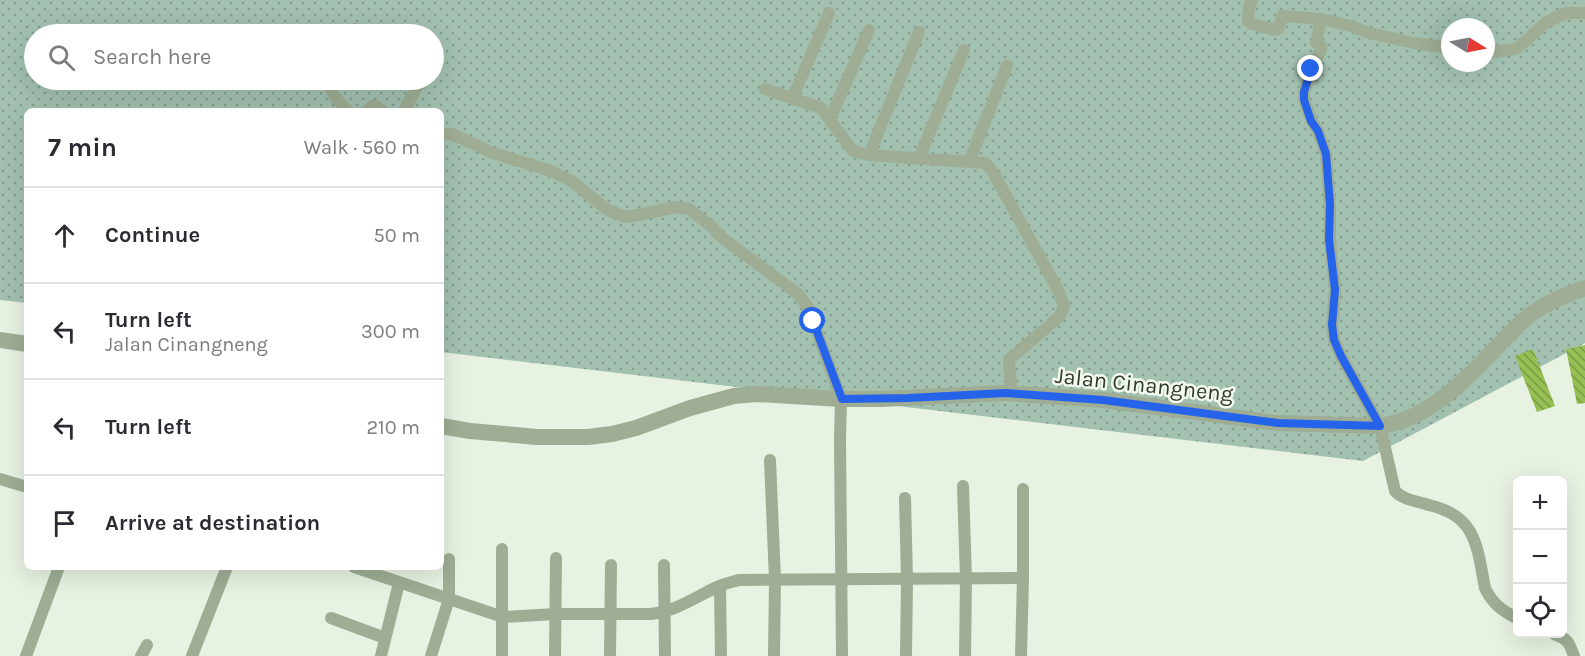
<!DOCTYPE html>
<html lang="en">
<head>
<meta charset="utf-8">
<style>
  :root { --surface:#fff; --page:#f2f2f3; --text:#2b2b33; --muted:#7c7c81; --line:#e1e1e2 }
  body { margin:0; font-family:Karla,sans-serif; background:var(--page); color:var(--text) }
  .controls { position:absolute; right:18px; bottom:18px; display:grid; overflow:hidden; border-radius:9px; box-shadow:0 6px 24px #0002 }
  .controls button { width:54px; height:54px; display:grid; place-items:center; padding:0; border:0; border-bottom:2px solid var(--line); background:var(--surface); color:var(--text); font:30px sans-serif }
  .compass { position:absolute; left:1441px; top:18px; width:54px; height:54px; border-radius:50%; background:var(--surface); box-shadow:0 6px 24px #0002; rotate:100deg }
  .stop { position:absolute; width:18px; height:18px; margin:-14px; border:4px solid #2563eb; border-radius:50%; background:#fff }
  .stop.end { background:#2563eb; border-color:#fff; box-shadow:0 2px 6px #0008 }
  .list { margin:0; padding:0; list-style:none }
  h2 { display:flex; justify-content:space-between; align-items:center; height:78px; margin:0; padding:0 24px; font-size:26px }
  h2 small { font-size:20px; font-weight:400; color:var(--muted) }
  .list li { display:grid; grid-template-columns:39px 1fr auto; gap:18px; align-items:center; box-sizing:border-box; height:96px; padding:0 24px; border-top:2px solid var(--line) }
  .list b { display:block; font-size:22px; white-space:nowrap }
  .list p { margin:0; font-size:20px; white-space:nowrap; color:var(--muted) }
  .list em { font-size:20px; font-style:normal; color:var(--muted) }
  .icon { flex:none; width:33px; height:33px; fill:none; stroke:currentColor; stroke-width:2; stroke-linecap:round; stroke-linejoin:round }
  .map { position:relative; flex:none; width:1585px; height:656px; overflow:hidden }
  .search { position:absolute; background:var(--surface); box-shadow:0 6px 24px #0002; left:24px; top:24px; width:420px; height:66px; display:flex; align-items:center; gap:15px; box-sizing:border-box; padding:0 21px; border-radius:33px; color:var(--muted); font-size:22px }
  .panel { position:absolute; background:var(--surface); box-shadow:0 6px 24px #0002; left:24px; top:108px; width:420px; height:462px; border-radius:9px }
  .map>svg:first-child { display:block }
  .grass { fill:url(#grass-dots); fill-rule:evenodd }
  .building { fill:url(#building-back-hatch) }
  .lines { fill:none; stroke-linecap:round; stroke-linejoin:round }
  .minor { stroke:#9fad94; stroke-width:12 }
  .tertiary { stroke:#9fad94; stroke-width:16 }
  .route { stroke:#2563eb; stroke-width:8 }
  .labels { text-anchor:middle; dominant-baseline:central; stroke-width:5; stroke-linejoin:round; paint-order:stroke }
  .street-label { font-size:22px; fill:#333a2c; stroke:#f2faef }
</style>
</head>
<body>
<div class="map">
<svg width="1585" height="656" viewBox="0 0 1585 656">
  <defs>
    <pattern id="grass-dots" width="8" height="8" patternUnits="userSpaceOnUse" patternTransform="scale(1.5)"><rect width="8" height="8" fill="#a2c1b1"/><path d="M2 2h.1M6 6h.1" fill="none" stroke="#859e90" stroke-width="1.8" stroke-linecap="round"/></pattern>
    <pattern id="building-back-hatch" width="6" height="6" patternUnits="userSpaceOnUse" patternTransform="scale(1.5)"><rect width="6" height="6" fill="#96bf54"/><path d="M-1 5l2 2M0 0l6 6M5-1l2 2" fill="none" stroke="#7b9c46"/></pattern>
  </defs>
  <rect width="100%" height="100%" fill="#e7f2e2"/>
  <!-- grass -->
  <path class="grass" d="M0,0H1585V343L1363,461L441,352V111H27V303L0,300ZM1450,27H1486V63H1450ZM34,34H434V80H34Z"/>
  <!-- building -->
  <g class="building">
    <polygon points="1585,345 1585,403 1577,404 1566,349"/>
    <polygon points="1533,349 1555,406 1537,412 1515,356"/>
  </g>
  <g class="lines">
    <!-- minor -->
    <g class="minor">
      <polyline points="1252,0 1249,7 1248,21 1252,24 1275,30 1278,29 1283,16 1321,19 1351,26 1369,33 1414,43 1450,48"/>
      <path d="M1321,19L1316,43L1321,46V50L1311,69L1304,92V100L1312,121L1318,131L1326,154L1330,205V239L1335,290L1332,325L1334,340L1341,356L1380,426L1395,491C1403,500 1417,501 1429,505C1477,516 1477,547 1485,588C1493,605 1503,611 1518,619"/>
      <polyline points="351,34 355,29"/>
      <polyline points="1486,53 1516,49 1547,22 1566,13 1585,13"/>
      <path d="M327,80C330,93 338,102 348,111"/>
      <polyline points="765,89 821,108 853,151 869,155 985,163 993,172 1059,292 1064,306 1060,316 1010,359 1009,364 1012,394"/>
      <polyline points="792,99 829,13"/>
      <polyline points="367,111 372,106 376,106 383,111"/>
      <polyline points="404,111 421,80"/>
      <polyline points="830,119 869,30"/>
      <polyline points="441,135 452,134 493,153 551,171 573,182 605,208 612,212 627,217 677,207 689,209 711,226 721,237 798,294 808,307 841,399 840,439 842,656"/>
      <polyline points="869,155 919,32"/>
      <polyline points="919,158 964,50"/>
      <polyline points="969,162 1007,66"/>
      <polyline points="770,460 775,580 774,656"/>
      <polyline points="0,479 27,487"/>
      <polyline points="963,486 966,579 965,656"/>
      <polyline points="905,498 907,579 906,656"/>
      <polyline points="664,565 665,656"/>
      <path d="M354,567L503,617L556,614H651C676,611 694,598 717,587C724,584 732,582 739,580L1023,578"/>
      <polyline points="720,586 721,656"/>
      <polyline points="331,618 385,638"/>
      <path d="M1554,634C1568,639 1569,642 1574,656"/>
      <polyline points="26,656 59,567"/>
      <polyline points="141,656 147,645"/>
      <polyline points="192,656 227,567"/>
      <polyline points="381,656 399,583"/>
      <polyline points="431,656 449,599 449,559"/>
      <polyline points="502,656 502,549"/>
      <polyline points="555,656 556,558"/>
      <polyline points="610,656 611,565"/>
      <polyline points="1021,656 1023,578 1023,489"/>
    </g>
    <!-- tertiary -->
    <g class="tertiary">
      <polyline points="0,340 27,344"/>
      <path d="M441,426L470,431L537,437H588L612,434L636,428L690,408L734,396L756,394L841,399H881L1006,393L1103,400L1278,423L1380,426C1425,420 1461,385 1491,353C1503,341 1514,328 1527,317C1545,303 1564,295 1585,288"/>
    </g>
  </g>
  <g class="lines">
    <!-- route -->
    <polyline class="route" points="813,321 842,399 908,398 1006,393 1103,400 1278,423 1380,426 1341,356 1334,340 1332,325 1335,290 1329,239 1330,205 1326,154 1318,131 1311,121 1304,100 1304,92 1311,69"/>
  </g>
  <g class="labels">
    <!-- street labels -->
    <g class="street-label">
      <text transform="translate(1144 385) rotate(6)">Jalan Cinangneng</text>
    </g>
  </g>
</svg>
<div class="controls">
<button>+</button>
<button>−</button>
<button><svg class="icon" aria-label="locate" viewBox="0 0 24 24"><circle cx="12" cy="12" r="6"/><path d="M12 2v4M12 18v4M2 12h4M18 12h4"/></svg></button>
</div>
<svg class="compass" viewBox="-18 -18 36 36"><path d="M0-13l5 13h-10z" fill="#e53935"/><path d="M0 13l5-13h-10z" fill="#7c7c81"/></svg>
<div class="stop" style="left:813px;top:321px"></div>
<div class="stop end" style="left:1311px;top:69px"></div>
<div class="search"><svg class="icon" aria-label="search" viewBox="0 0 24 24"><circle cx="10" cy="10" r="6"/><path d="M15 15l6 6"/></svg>Search here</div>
<section class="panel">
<h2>7 min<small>Walk · 560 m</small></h2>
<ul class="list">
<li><svg class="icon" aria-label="ahead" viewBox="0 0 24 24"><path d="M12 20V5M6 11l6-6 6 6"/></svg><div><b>Continue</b></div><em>50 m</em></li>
<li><svg class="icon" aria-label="left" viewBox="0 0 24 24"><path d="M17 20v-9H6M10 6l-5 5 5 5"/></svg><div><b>Turn left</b><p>Jalan Cinangneng</p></div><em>300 m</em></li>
<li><svg class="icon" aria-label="left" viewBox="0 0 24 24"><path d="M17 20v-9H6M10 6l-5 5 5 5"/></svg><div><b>Turn left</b></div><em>210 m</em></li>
<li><svg class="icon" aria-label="arrive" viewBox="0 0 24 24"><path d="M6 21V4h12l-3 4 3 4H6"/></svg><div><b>Arrive at destination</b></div></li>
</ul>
</section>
</div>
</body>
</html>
